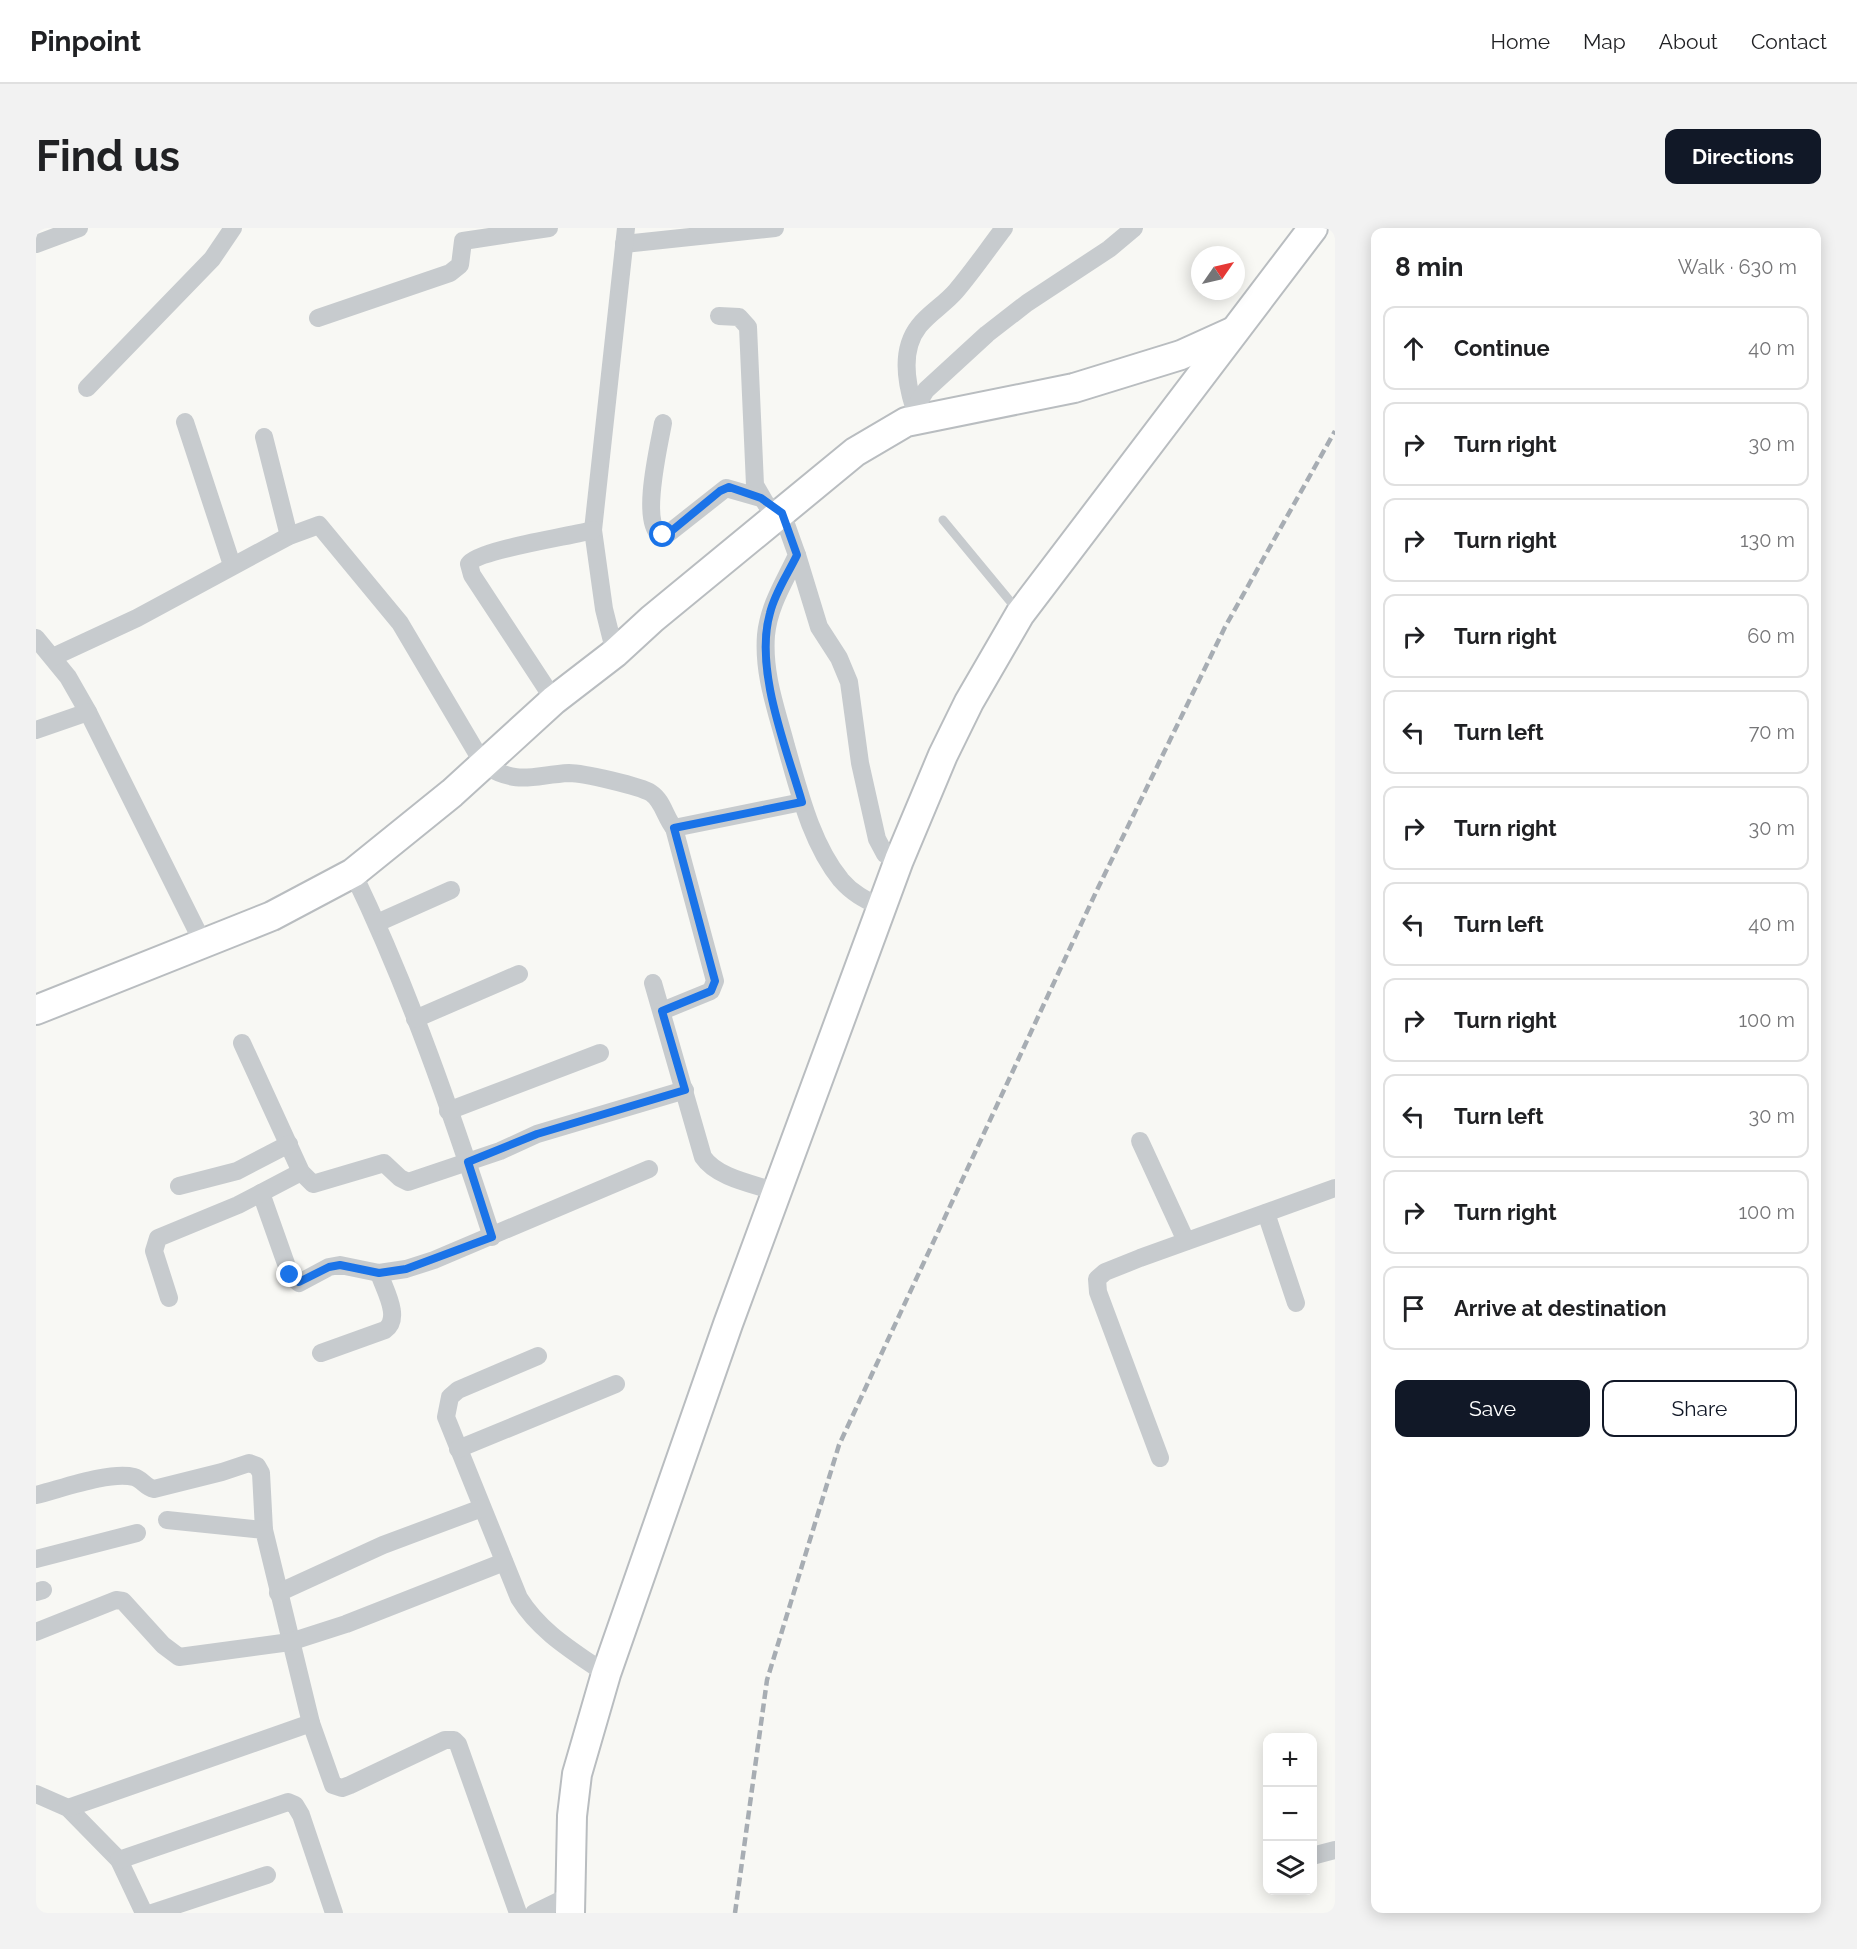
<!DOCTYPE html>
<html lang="en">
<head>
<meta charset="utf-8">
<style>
  :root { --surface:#fff; --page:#f2f2f2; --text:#202124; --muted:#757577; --line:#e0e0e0; --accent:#111827 }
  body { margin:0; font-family:Raleway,sans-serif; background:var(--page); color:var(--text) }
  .controls { position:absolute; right:18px; bottom:18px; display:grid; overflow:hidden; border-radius:12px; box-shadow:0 3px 15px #0003 }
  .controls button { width:54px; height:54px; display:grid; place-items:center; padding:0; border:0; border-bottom:2px solid var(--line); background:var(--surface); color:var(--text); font:30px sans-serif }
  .compass { position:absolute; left:1155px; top:18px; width:54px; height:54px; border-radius:50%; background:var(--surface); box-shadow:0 3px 15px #0003; rotate:56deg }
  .stop { position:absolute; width:18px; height:18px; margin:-14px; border:4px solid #1a73e8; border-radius:50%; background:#fff }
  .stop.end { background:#1a73e8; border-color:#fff; box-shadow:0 2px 6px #0008 }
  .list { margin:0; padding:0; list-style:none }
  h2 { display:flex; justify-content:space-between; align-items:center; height:78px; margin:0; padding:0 24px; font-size:26px }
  h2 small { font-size:20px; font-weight:400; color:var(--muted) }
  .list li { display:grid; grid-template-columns:39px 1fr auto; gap:18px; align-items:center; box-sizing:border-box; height:84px; margin:0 12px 12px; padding:0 12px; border:2px solid var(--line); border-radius:12px }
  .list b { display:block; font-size:22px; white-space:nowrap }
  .list em { font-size:20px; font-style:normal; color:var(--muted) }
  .actions { display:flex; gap:12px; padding:18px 24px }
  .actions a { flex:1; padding:14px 0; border:2px solid var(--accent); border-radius:12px; text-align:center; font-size:21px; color:var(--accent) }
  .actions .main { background:var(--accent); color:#fff }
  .icon { flex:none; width:33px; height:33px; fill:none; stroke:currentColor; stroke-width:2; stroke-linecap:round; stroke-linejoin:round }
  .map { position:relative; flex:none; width:1299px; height:1685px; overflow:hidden; border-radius:12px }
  header { display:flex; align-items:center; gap:36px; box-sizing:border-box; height:84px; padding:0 30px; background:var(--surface); border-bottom:2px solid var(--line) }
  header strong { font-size:28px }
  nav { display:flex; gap:33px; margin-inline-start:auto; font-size:21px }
  .intro { display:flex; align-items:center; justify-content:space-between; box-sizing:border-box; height:144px; padding:0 36px }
  h1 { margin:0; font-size:42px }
  .button { padding:15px 27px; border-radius:12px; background:var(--accent); color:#fff; font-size:21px; font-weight:700 }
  main { display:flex; gap:36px; padding:0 36px }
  aside { flex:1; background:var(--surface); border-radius:12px; box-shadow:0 3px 15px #0003 }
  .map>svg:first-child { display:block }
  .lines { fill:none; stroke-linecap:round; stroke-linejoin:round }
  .trunk-casing { stroke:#b9bdc0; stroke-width:32 }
  .service { stroke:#c7cbce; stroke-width:9 }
  .minor { stroke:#c7cbce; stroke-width:18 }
  .trunk { stroke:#fff; stroke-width:28 }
  .rail { stroke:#a7adb3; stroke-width:4.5; stroke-dasharray:9 4.5; stroke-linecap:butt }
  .route { stroke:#1a73e8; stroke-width:8 }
</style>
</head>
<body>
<header>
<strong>Pinpoint</strong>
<nav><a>Home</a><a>Map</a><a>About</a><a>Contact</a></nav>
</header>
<div class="intro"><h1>Find us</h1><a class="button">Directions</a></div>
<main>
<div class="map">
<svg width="1299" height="1685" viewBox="0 0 1299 1685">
  <rect width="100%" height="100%" fill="#f8f8f4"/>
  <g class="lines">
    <defs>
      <g id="trunk">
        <polyline points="0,782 236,688 317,645 416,565 518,472 579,425 616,391 819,224 870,194 1038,160 1145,127 1198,103"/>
        <polyline points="534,1685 536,1588 541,1546 570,1446 692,1096 863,632 907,527 933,474 984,386 1277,0"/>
      </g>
    </defs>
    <!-- trunk casing -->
    <use href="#trunk" class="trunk-casing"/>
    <!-- service -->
    <polyline class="service" points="907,292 983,384"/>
    <!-- minor -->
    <g class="minor">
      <polyline points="0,16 43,0"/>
      <polyline points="588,16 739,0"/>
      <path d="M683,88L703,89L712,99L719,257L730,276L746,285L761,327C749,353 733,377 730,407C727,446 740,480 750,518C763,563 775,615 805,652C817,666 830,672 846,680"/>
      <polyline points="282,90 414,45 424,37 427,13 513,0"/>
      <polyline points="51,160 176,31 197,0"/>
      <path d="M878,179C870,154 864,122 883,98C893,85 909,76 920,63C937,43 952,21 968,0"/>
      <polyline points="149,194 196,337"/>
      <polyline points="870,194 890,162 951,106 991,75 1073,21 1098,0"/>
      <path d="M627,195C623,218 605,291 623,306L633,305L690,260L725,270"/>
      <polyline points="228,209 253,308"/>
      <polyline points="761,327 783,399 803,430 813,454 824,535 841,611 849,626 863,632"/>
      <polyline points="0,410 32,449 52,484 167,715"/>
      <polyline points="579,425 568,381 557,302 590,0"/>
      <path d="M17,429L101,390L253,308L283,297L364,395L448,537C483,558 497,547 533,545C547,545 604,558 615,565C627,573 629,589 638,600L766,574"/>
      <path d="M518,472L436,347L433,336C441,322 536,308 557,302"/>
      <polyline points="0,502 52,484"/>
      <path d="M317,645C373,761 416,886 456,1009"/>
      <polyline points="341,695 415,662"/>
      <path d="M617,755L667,929C681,950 718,956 741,964"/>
      <polyline points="626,783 675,763 679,753 638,600"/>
      <polyline points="379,791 483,746"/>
      <polyline points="206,815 265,944 277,956 348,935 364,950 372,954 464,923 501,906 649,862"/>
      <polyline points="412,883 564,825"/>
      <polyline points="1104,913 1150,1013"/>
      <polyline points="143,958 201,943 253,916"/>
      <polyline points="225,965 254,1047 263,1055 293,1039 304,1037 343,1045 370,1041 398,1032 613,941"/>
      <polyline points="1230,985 1260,1075"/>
      <polyline points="133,1070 118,1023 122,1010 202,977 265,944"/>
      <path d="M285,1125L349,1102C366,1090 348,1061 343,1045"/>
      <path d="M502,1128L422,1162L414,1169L410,1189L483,1370C504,1404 537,1423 570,1446"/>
      <polyline points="422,1221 580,1156"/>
      <polyline points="1124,1230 1062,1064 1061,1051 1069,1044 1104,1030 1299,960"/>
      <path d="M0,1267C25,1261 73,1243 98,1249C106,1251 109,1259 118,1261L186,1244L213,1235L221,1238L225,1245L228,1302"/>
      <polyline points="131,1292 228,1302 275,1495 297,1557 306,1560 314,1557 409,1512 418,1512 422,1516 482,1685"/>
      <polyline points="0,1331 101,1305"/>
      <polyline points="0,1364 7,1362"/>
      <polyline points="242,1365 347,1317 446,1280"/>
      <polyline points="0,1404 80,1372 87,1373 127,1417 143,1429 254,1414 310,1396 468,1334"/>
      <polyline points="0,1566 32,1580 83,1632 108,1685"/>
      <polyline points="32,1580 275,1495"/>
      <polyline points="1276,1628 1299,1622"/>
      <polyline points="83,1632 252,1574 259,1577 265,1587 298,1685"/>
      <polyline points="116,1685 231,1647"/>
      <polyline points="498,1685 533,1668"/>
    </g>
    <!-- trunk -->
    <use href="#trunk" class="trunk"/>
    <!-- rail -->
    <polyline class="rail" points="699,1685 731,1452 803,1217 1061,662 1189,399 1299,203"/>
  </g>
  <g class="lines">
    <!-- route -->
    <path class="route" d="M254,1047L263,1054L293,1039L304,1037L343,1045L370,1041L456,1009L432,934L501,906L649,862L626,783L675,763L679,753L638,600L766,574C750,519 718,441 734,385C739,364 752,346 761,327L746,285L725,270L693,259L684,263L633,305L627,307"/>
  </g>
</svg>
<div class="controls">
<button>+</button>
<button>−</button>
<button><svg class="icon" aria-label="layers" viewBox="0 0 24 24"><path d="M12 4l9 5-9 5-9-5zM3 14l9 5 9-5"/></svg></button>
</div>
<svg class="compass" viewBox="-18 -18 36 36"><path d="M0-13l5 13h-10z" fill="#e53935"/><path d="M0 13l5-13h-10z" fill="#757577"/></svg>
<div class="stop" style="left:627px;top:307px"></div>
<div class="stop end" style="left:254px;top:1047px"></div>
</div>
<aside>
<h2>8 min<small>Walk · 630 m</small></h2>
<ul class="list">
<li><svg class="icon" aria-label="ahead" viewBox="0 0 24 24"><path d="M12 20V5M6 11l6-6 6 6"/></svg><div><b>Continue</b></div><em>40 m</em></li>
<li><svg class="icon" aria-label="right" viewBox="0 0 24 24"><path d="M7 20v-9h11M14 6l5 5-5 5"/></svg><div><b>Turn right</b></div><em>30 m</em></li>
<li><svg class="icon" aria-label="right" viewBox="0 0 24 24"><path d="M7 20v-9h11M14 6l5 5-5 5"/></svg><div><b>Turn right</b></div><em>130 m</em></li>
<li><svg class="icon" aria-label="right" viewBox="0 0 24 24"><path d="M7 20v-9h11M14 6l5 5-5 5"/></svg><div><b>Turn right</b></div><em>60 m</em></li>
<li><svg class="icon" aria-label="left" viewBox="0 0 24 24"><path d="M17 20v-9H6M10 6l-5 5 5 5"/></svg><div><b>Turn left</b></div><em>70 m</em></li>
<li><svg class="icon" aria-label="right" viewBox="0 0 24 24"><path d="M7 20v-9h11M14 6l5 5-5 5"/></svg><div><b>Turn right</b></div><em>30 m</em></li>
<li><svg class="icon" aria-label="left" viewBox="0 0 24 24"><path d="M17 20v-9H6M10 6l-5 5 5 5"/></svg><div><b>Turn left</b></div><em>40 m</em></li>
<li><svg class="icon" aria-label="right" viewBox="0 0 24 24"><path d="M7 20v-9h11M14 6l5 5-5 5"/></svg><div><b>Turn right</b></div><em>100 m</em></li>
<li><svg class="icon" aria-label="left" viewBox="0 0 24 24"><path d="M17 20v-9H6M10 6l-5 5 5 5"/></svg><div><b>Turn left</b></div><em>30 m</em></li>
<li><svg class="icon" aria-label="right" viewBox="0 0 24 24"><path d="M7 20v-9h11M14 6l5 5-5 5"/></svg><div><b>Turn right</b></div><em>100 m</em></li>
<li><svg class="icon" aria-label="arrive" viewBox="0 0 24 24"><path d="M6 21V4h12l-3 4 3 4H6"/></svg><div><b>Arrive at destination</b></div></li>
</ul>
<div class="actions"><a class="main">Save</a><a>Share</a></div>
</aside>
</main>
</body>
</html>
